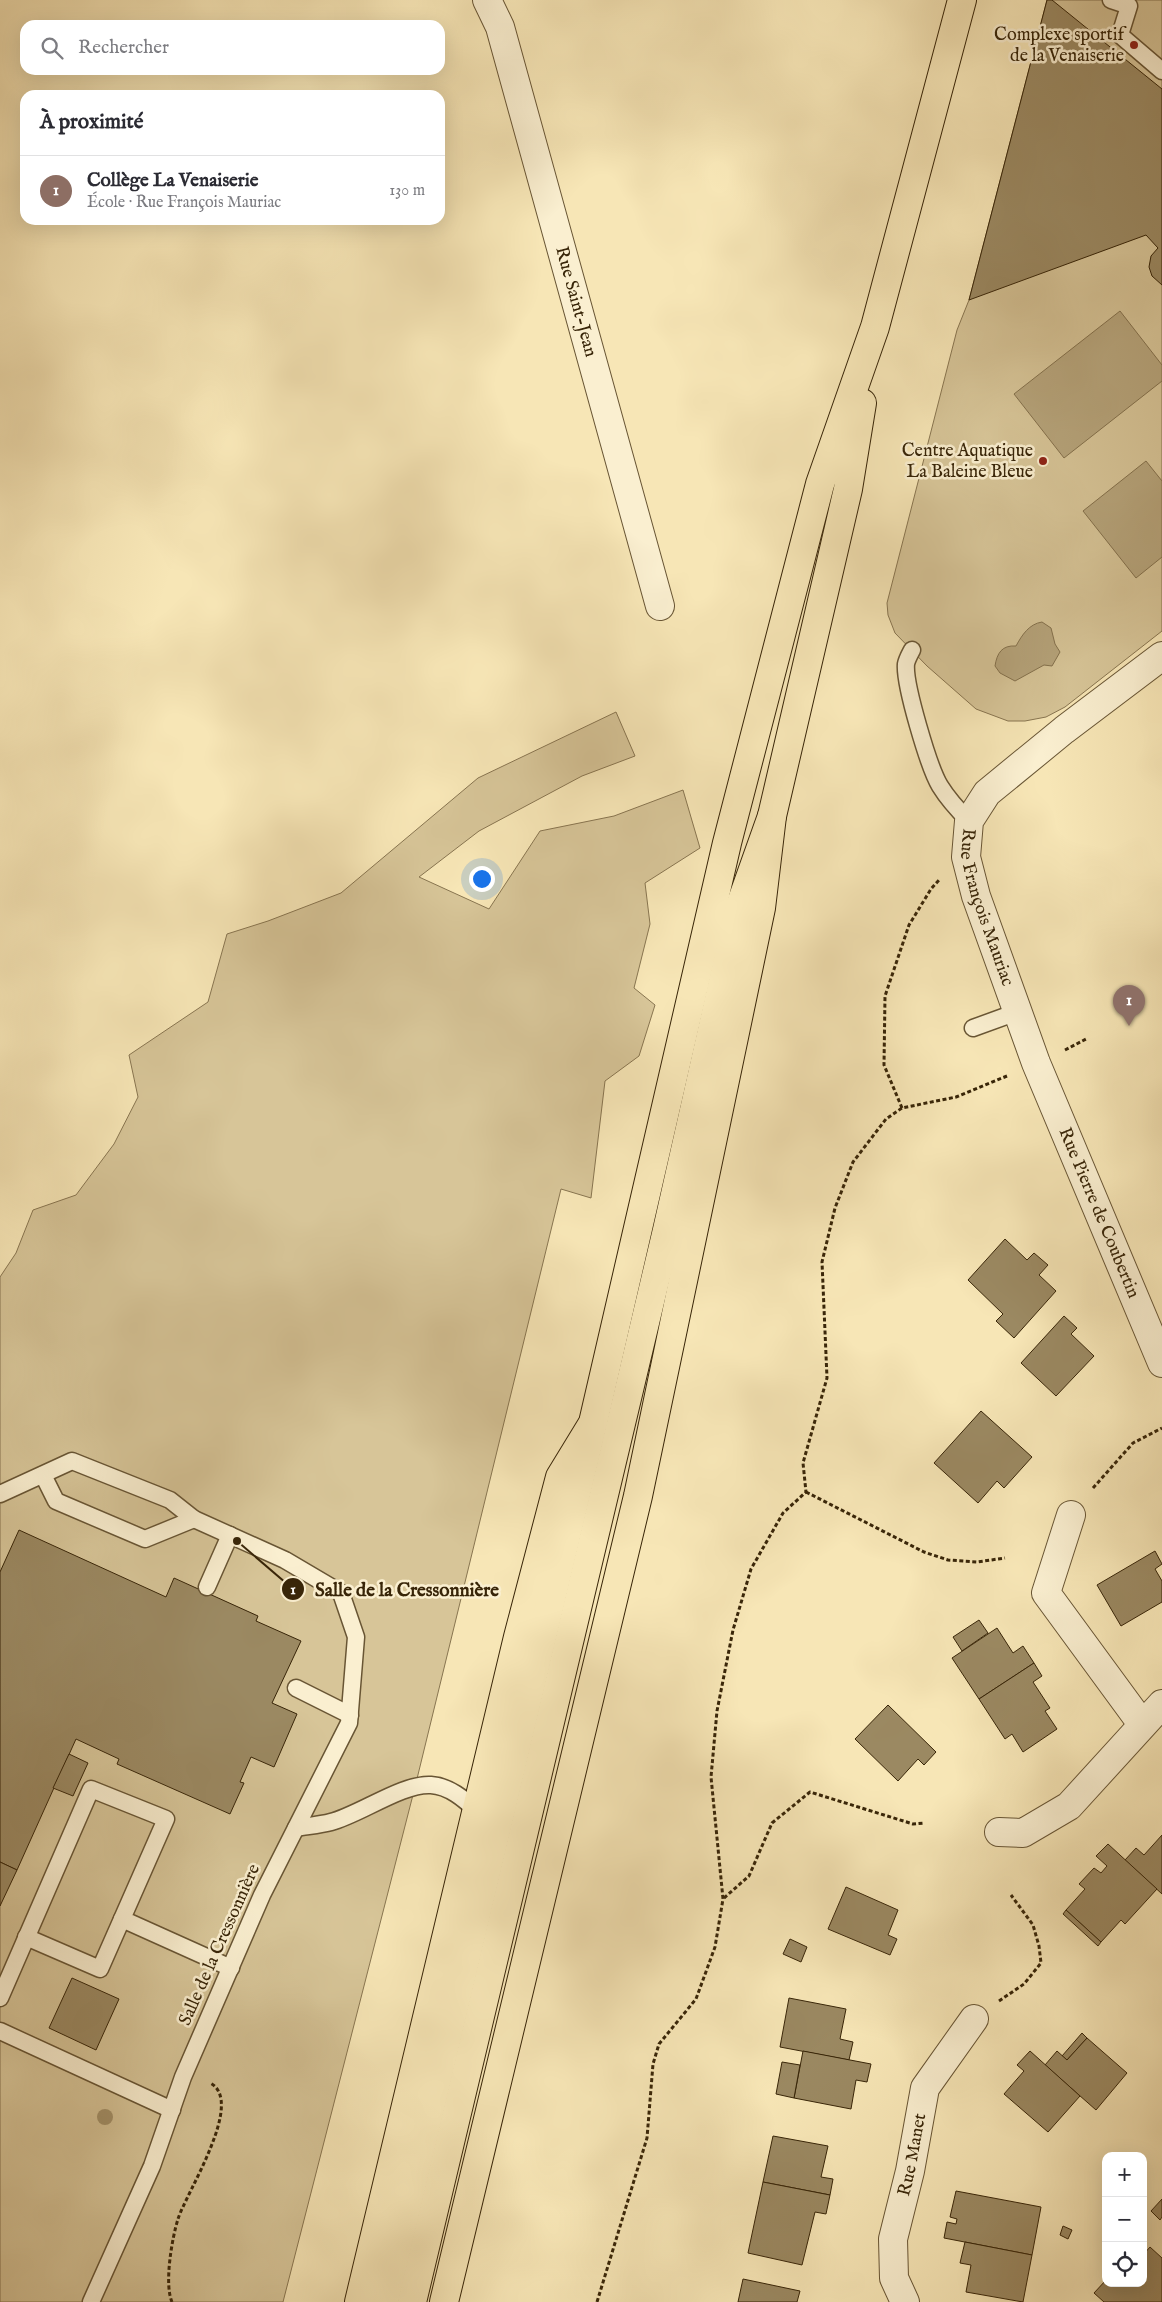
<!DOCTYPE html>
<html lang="fr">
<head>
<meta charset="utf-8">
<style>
  :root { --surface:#fff; --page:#f7f7f7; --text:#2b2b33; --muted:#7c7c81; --line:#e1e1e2; --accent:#b45309 }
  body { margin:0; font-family:"IM FELL English",serif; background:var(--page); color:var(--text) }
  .controls { position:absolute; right:15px; bottom:15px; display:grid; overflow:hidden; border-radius:10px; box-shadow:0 5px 20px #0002 }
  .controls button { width:45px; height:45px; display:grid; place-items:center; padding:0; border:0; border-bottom:1px solid var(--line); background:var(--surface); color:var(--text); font:25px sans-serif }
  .you { position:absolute; left:481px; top:878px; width:18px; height:18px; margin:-12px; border:4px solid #fff; border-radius:50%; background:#1a73e8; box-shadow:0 0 0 8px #1a73e833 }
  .badge { display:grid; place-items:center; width:32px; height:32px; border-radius:50%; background:var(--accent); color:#fff; font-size:16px; font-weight:700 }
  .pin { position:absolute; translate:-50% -41px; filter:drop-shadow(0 1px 2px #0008) }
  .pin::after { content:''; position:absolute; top:26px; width:18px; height:15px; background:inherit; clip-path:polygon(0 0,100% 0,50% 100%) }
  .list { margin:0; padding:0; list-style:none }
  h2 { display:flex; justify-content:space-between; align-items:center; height:65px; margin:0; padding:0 20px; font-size:21px }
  h2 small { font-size:16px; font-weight:400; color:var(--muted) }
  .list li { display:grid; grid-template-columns:32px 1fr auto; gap:15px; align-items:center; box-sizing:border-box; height:70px; padding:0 20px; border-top:1px solid var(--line) }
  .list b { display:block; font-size:19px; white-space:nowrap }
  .list p { margin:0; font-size:16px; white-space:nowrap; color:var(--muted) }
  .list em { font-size:16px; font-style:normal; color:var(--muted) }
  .icon { flex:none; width:28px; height:28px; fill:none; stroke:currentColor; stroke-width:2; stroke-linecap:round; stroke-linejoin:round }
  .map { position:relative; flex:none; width:1162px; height:2302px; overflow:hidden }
  .search { position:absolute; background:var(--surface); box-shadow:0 5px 20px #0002; left:20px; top:20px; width:425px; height:55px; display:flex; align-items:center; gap:12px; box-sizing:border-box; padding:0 18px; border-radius:15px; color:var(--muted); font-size:19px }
  .panel { position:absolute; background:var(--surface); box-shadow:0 5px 20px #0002; left:20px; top:90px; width:425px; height:135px; border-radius:15px }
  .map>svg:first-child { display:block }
  .green { fill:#d7c598; stroke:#887550 }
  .water { fill:#b6a47b; stroke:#84714d }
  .building { fill:#9b8962; stroke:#382508 }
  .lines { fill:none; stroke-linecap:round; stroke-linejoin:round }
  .service-casing { stroke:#685534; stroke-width:19 }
  .minor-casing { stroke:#685534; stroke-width:30 }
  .primary-casing { stroke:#382508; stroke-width:30 }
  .trunk-casing { stroke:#382508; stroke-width:30 }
  .path { stroke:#382508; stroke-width:3; stroke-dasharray:4 2.5; stroke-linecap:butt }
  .service { stroke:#faefd0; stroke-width:16 }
  .minor { stroke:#faefd0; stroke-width:28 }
  .primary { stroke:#f7e6b6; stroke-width:28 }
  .trunk { stroke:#f7e6b6; stroke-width:28 }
  .tree { fill:#a4926a }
  .poi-dot { fill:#8f2418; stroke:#faefd0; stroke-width:2 }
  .labels { text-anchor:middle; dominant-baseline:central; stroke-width:5; stroke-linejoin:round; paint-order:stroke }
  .poi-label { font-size:18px; fill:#382508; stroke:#faefd0; text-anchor:end }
  .street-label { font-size:18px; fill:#382508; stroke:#faefd0 }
  .leader { fill:none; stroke:#382508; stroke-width:2 }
  .callout-dot { fill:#382508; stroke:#faefd0; stroke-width:2 }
  .mark-label { font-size:15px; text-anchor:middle; font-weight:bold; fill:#fff }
  .callout-label { font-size:19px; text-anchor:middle; font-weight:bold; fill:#382508; stroke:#faefd0; stroke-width:5; stroke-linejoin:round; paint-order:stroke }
</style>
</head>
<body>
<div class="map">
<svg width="1162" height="2302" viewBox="0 0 1162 2302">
  <rect width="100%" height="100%" fill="#f7e6b6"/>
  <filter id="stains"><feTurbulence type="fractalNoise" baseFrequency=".004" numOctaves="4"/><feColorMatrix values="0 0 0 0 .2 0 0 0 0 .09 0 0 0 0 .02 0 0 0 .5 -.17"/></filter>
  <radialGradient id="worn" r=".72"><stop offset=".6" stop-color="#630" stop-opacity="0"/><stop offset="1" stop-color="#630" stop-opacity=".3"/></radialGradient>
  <!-- green -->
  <g class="green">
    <polygon points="1047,0 1162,0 1162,631 1065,707 1046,717 1025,721 1008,721 976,709 927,666 895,633 888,615 887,603 957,330 969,300"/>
    <polygon points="616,712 635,756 582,776 479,831 419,877 489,909 540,831 614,816 683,790 700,848 645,883 650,924 634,988 655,1005 639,1056 605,1081 591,1198 561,1189 415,1787 283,2302 0,2302 0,1277 16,1253 33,1210 76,1195 114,1144 138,1097 129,1055 208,1002 227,934 268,921 341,893 478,778"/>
  </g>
  <!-- water -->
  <g class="water">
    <polygon points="1120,311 1162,365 1162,381 1064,458 1014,394"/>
    <polygon points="1146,461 1162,481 1162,557 1136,578 1083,511"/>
    <path d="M1042,622L1051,628L1055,644L1060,652L1052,666L1044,665L1015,681L1000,673L995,666C997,653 1002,645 1016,646C1022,635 1029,624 1042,622Z"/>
  </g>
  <!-- building -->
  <g class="building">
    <polygon points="1047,0 1052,0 1162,89 1162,285 1152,276 1149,267 1151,256 1158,248 1146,235 969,300"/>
    <polygon points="1005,1239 1027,1260 1034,1253 1048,1265 1039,1275 1056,1291 1014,1338 996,1321 1003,1314 968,1280"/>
    <polygon points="1064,1316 1077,1328 1071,1334 1094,1356 1056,1396 1021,1363"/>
    <polygon points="981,1411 1032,1457 1004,1488 997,1481 978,1503 934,1463"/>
    <polygon points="19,1530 166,1597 174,1578 258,1616 256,1621 301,1641 272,1703 297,1714 274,1767 251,1757 240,1782 244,1783 230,1814 117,1764 119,1759 76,1739 17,1870 0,1862 0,1572"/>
    <polygon points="1155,1551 1162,1564 1155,1569 1162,1581 1162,1602 1121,1626 1097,1585"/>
    <polygon points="979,1620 988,1633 962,1651 953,1637"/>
    <polygon points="997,1628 1013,1653 1023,1646 1034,1663 979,1699 952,1658"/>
    <polygon points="1034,1663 1042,1676 1033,1682 1050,1708 1045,1711 1057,1729 1023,1752 1012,1734 1005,1739 979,1699"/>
    <polygon points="888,1705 936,1752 924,1765 918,1759 898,1781 855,1739"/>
    <polygon points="69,1754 88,1763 73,1796 53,1788"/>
    <polygon points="1162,1835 1162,1894 1125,1860 1136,1848 1144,1855"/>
    <polygon points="1108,1844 1157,1889 1125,1924 1121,1920 1101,1942 1066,1910 1085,1889 1079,1884 1094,1868 1101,1873 1107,1866 1096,1856"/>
    <polygon points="0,1862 17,1870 0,1906"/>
    <polygon points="846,1887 898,1910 888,1935 897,1939 890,1955 828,1929"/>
    <polygon points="1066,1910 1101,1942 1098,1946 1063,1914"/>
    <polygon points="790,1939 807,1947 801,1962 783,1954"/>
    <polygon points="72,1978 119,1999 96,2050 49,2028"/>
    <polygon points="789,1998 846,2009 840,2039 853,2042 849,2060 780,2047"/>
    <polygon points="1082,2033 1087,2038 1067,2060 1062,2056"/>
    <polygon points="1087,2038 1127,2073 1096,2110 1045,2065 1057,2051 1067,2060"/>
    <polygon points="803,2051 871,2064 867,2082 856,2080 851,2109 794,2098"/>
    <polygon points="1030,2051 1080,2096 1048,2132 1004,2094 1024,2071 1017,2065"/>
    <polygon points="782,2062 800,2065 794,2098 776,2094"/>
    <polygon points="773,2136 828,2146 821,2177 833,2179 830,2195 763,2182"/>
    <polygon points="763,2182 830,2195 826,2214 815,2212 802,2265 748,2253"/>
    <polygon points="956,2191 1041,2207 1032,2255 944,2238 947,2222 956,2224 957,2219 950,2217"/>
    <polygon points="1162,2199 1162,2217 1160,2220 1151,2211"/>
    <polygon points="1063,2226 1072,2230 1068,2239 1060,2235"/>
    <polygon points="965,2242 1032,2255 1023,2302 966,2292 971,2265 960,2263"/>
    <polygon points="1150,2247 1162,2258 1162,2302 1104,2302 1094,2293 1106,2280 1106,2283 1143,2283 1143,2255"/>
    <polygon points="743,2279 800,2291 797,2302 738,2302"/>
  </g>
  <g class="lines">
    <defs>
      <g id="service">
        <polyline points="1111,0 1129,6 1120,35 1162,71"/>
        <path d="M912,650C910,654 907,659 906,664C904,684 929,768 940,786C948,799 958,810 969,821"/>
        <polyline points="973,1028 1017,1012"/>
        <polyline points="43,1475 56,1501 145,1539 194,1519"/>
        <polyline points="0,1494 72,1461 170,1500 194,1519 285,1560 341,1593 356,1637 349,1723 262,1895 183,2077 152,2166 91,2302"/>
        <polyline points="207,1587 230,1535"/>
        <polyline points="296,1688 350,1715"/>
        <path d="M296,1828C307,1826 320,1825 331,1822C359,1815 403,1783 431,1785C449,1786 464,1799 477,1811"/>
        <polyline points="26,1937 100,1969 122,1919"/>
        <polyline points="0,1998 91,1789 166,1819 122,1919 231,1968"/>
        <polyline points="0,2031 172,2110"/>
      </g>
      <g id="minor">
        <path id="s1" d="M487,0L500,27L660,606"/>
        <path id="s2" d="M1162,656L1064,730L987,793L969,821L966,857L976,896L1036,1063L1162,1363"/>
        <polyline points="1071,1515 1046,1593 1142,1724"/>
        <polyline points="999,1832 1023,1833 1069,1806 1162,1704"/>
        <path id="s3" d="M905,2302L894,2278L893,2239L910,2171L925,2088L974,2019"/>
      </g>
      <g id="primary">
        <polyline points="359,2302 518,1637 560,1477 593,1423 727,843 820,484 875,327 962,0"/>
        <polyline points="444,2302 638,1496 761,908 772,816 848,489 862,403"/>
      </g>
      <g id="trunk">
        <polyline points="384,2302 593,1423"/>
        <polyline points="412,2302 667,1230 740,906 772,816"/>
      </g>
    </defs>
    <!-- service casing -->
    <use href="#service" class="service-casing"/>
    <!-- minor casing -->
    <use href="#minor" class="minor-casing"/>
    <!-- primary casing -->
    <use href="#primary" class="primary-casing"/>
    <!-- trunk casing -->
    <use href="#trunk" class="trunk-casing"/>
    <!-- path -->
    <g class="path">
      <polyline points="1065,1050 1088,1038"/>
      <polyline points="902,1108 884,1065 885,996 909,925 931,889 939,880"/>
      <polyline points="1093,1488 1133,1443 1162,1428"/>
      <polyline points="806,1492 924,1552 948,1560 977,1562 1005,1558"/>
      <polyline points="724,1898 749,1876 772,1823 810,1792 913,1824 924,1823"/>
      <polyline points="999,2001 1024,1984 1041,1963 1039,1946 1033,1925 1011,1895"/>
      <path d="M172,2302C164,2284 172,2238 178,2219C186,2193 246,2101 210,2083"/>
      <polyline points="597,2302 647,2138 653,2064 659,2044 696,1999 715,1947 723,1899 711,1777 717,1711 733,1630 751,1569 783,1513 806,1492 803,1463 827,1378 822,1262 835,1208 853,1162 886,1119 902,1108 956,1097 1007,1076"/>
    </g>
    <!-- service -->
    <use href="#service" class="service"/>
    <!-- minor -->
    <use href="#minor" class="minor"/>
    <!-- primary -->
    <use href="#primary" class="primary"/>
    <!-- trunk -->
    <use href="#trunk" class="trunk"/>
  </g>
  <!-- trees -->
  <circle class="tree" cx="105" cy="2117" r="8"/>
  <!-- markers -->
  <g class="poi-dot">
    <circle cx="1134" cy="45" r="5"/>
    <circle cx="1043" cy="461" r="5"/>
  </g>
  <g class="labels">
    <!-- poi labels -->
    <g class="poi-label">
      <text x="1124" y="35">Complexe sportif<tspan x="1124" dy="21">de la Venaiserie</tspan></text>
      <text x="1033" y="451">Centre Aquatique<tspan x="1033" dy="21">La Baleine Bleue</tspan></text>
    </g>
    <!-- street labels -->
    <g class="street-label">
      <text stroke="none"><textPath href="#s1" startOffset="315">Rue Saint-Jean</textPath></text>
      <text stroke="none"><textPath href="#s2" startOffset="345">Rue François Mauriac</textPath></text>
      <text stroke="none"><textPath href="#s2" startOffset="672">Rue Pierre de Coubertin</textPath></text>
      <text transform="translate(220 1945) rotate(-66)">Salle de la Cressonnière</text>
      <text stroke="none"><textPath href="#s3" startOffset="152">Rue Manet</textPath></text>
    </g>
  </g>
  <!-- callouts -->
  <path class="leader" d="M237 1541L293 1589"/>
  <g class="callout-dot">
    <circle cx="237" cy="1541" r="5"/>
    <circle cx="293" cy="1589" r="12"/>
  </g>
  <g class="mark-label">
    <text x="293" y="1594">1</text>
  </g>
  <g class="callout-label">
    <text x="407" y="1596">Salle de la Cressonnière</text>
  </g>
  <rect width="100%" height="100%" filter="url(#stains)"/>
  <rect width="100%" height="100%" fill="url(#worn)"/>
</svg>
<div class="controls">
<button>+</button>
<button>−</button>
<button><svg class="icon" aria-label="locate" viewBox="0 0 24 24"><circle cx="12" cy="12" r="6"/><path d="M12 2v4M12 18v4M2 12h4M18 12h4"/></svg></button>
</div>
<div class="you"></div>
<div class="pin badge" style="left:1129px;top:1026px;background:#8d6e63">1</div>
<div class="search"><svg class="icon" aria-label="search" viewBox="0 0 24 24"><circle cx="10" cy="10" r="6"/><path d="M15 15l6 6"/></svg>Rechercher</div>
<section class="panel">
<h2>À proximité<small></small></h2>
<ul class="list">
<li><span class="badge" style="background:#8d6e63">1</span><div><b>Collège La Venaiserie</b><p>École · Rue François Mauriac</p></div><em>130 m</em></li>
</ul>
</section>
</div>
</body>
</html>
